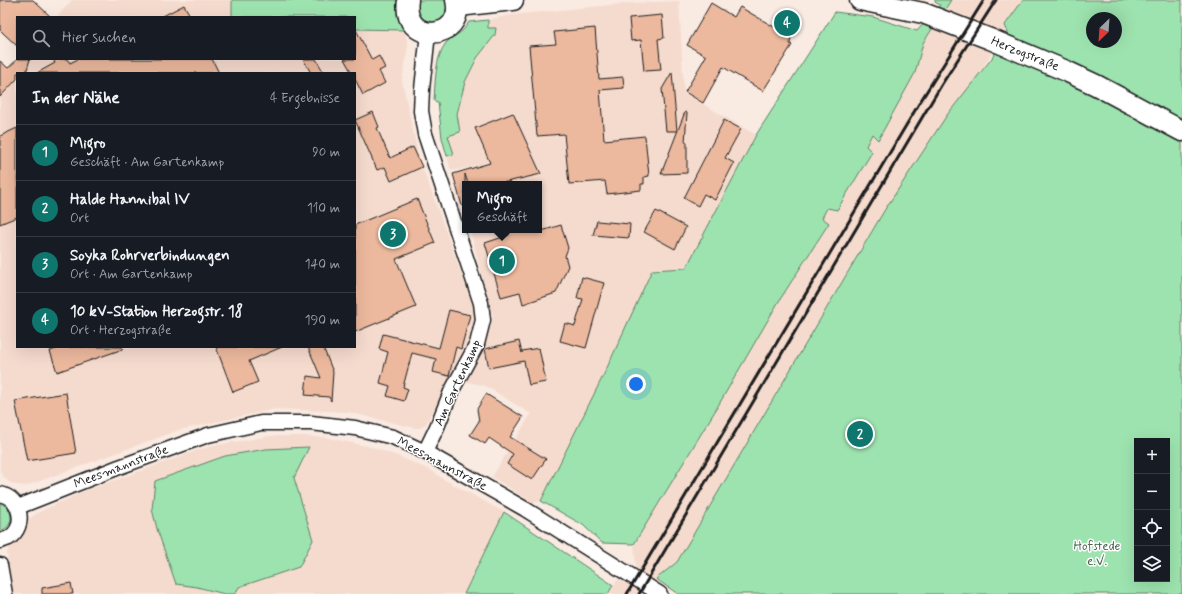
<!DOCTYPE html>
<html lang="de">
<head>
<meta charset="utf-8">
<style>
  :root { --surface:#171b24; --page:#20242c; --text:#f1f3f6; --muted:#9ea1a6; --line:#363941; --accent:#0f766e }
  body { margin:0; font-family:Mynerve,sans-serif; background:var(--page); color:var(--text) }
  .controls { position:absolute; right:12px; bottom:12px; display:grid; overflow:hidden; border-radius:0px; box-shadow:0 4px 16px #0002 }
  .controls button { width:36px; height:36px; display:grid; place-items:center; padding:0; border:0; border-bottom:1px solid var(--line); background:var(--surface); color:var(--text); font:20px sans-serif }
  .compass { position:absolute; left:1086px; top:12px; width:36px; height:36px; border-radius:50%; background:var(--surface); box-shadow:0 4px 16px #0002; rotate:205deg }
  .you { position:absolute; left:636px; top:384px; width:14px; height:14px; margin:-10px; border:3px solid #fff; border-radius:50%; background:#1a73e8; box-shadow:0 0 0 6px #1a73e833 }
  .badge { display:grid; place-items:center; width:26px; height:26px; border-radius:50%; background:var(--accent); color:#fff; font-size:13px; font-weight:700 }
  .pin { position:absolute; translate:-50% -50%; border:2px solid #fff; box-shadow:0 1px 4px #0006 }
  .popup { position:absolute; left:462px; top:181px; width:80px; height:52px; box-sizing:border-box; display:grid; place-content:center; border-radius:0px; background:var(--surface); filter:drop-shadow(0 1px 3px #0005); font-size:13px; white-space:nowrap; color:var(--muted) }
  .popup b { font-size:15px; color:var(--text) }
  .popup::after { content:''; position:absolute; left:50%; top:100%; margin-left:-8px; border:8px solid transparent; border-top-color:var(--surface) }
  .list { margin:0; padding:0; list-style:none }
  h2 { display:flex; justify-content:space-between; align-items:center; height:52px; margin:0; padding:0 16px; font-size:17px }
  h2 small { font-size:13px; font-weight:400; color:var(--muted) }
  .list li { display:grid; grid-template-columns:26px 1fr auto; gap:12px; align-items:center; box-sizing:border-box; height:56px; padding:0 16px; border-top:1px solid var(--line) }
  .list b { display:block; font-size:15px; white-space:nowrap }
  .list p { margin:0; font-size:13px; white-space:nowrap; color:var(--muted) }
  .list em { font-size:13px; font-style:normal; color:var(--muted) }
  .icon { flex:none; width:22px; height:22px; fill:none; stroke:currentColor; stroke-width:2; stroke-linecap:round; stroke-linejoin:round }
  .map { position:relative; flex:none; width:1182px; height:594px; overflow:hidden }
  .search { position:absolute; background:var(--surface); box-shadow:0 4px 16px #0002; left:16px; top:16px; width:340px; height:44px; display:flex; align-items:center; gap:10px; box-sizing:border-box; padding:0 14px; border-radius:0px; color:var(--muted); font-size:15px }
  .panel { position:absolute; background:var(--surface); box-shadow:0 4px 16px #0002; left:16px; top:72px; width:340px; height:276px; border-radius:0px }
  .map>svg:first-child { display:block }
  .built { fill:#f5dbce; fill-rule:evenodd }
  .green { fill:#9de3af; stroke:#5c8066; fill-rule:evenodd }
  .building { fill:#ecb99e; stroke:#1c1c1c }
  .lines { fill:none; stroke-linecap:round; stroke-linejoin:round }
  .street-casing { stroke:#1c1c1c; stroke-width:17 }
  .secondary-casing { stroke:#1c1c1c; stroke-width:23 }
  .street { stroke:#fff; stroke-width:14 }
  .secondary { stroke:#fff; stroke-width:20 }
  .rail { stroke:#1c1c1c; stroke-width:3 }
  .labels { text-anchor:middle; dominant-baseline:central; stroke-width:3; stroke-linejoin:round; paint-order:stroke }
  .street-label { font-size:13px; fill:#1c1c1c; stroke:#fff }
  .park-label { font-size:13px; fill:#49624f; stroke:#fff }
</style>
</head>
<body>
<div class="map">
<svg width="1182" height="594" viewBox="0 0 1182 594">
  <rect width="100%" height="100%" fill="#f9eae2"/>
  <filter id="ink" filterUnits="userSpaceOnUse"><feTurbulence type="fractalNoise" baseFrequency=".025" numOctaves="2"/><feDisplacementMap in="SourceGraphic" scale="8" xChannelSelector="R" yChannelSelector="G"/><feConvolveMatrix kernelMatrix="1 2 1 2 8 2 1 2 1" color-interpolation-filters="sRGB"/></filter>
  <g filter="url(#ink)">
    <!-- built -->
    <g class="built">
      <polygon points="72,0 232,0 232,17 57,17"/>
      <polygon points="951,0 1022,0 965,99 884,211 677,562 656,579 646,594 608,594 618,579 626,584 636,567 634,544 715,411 823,207 923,43"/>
      <polygon points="679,1 684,93 756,135 686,268 652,270 605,372 570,444 541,501 533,503 492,477 531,414 486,386 463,381 469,373 492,323 493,317 470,230 539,230 539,184 484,184 478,166 451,171 447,156 453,154 448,136 460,132 457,114 465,82 477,58 495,35 488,28 488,20 511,15 631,3"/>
      <path d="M355,29L404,30L408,44L402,81L419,158L471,300L475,313L474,328L468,346L426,424L420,428H415L348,412L275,409L179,430L26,486L16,485L9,482L3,476L0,471V78L18,59H355ZM17,73H355V347H17Z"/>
      <polygon points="271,436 303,436 329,438 375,448 400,457 432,471 443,479 504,512 464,594 12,594 7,554 8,550 29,519 37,513 82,492 198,450 216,445"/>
    </g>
    <!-- green -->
    <g class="green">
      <polygon points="232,0 397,0 397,17 404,30 355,29 355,17 232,17"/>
      <path d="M418,0H446C455,32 408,29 418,0Z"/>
      <polygon points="935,0 951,0 923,43 915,73 878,140 872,134 866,146 872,152 837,210 827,208 822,218 829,223 779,301 715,411 634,544 602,543 583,525 541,501 605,372 652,270 686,268 756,135 835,12 873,17 917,31 940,5 935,2"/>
      <path d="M1023,0H1182V594H678L656,579L677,562L884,211L947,115L992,58L1008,33L1005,25ZM1092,18H1116V42H1092ZM1137,441H1167V579H1137Z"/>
      <path d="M488,20V28H496L495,35L477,58L465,82L457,114L460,132L448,136L454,154L447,156L442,138L438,102L434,101C435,85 435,56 446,43C454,34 462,35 469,22Z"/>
      <polygon points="309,447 294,478 313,540 299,567 239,587 235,594 225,594 197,587 176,584 157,529 152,509 155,481 225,456 266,449"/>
      <path d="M0,503C14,508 15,527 0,531Z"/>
      <polygon points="504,512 613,585 608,594 464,594"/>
    </g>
    <!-- building -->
    <g class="building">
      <polygon points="0,0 33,0 51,17 17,17 17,46 0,30"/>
      <polygon points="711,3 734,17 740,7 781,31 782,17 793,19 790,44 792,45 763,91 723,67 703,103 685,92 706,56 687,45"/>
      <polygon points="184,5 191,17 161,17"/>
      <polygon points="662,15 664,38 658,39 661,70 644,71 641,40 631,41 629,18"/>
      <polygon points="355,28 372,60 379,56 385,68 379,71 385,83 363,95 355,79 355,73 352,73 344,59 355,59"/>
      <polygon points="595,28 599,79 623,77 624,88 600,90 604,140 645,136 649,176 644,177 644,184 641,184 641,190 607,194 605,181 569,184 564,134 537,136 529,46 556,44 554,32"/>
      <polygon points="18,59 30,59 26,73 17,73 17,79 0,97 0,61 8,68"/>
      <polygon points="53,59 67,59 70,63 78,59 212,59 219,73 37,73 55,63"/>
      <polygon points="303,59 316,59 324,73 311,73"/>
      <polygon points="672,72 677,131 666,131 662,89"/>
      <polygon points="373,112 379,127 377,128 390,158 413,147 422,167 391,181 385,167 377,170 355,120"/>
      <polygon points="685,112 687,113 685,142 687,142 687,173 661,174"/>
      <polygon points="513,113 541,174 498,184 468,184 465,174 465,205 462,206 453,174 490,163 475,128"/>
      <polygon points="724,120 741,129 725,158 734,163 715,200 704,194 698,206 684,198"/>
      <polygon points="17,128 17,217 0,224 0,136"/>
      <polygon points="417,199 435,243 396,259 416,307 355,332 355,225"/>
      <polygon points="656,211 686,227 675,249 644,232"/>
      <polygon points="597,221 630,224 629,238 593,235"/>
      <polygon points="561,225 568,248 565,256 568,266 556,293 523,304 520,292 501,297 485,243 509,235 508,230 545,230"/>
      <polygon points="582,277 604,283 586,348 560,341 565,323 575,326 583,299 577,298"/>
      <polygon points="449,310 470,315 461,349 456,347 449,376 433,372 436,359 412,353 403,387 408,389 404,401 387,396 390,386 380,383 388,352 379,349 383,334 439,348"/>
      <polygon points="519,341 522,353 522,351 539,348 546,382 529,385 524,361 489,368 485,349"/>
      <polygon points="62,347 122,347 123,349 57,372 50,351"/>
      <polygon points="216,347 282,347 249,361 258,382 233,392"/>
      <polygon points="308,347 323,347 333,372 331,401 329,397 305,395 307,376 321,378"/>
      <polygon points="66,393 76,453 27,461 15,401"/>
      <polygon points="486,394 523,417 510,437 546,459 532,480 507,464 513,454 489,438 485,444 470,435 479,421 477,409"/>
      <polygon points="71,583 73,594 42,594 42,588"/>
    </g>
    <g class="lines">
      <defs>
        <g id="street">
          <polyline points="425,452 437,427 451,392 477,344 483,320 481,303 425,134 421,111 422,89 428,33"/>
          <path d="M0,494C21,498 27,526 9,538C7,539 3,540 0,541"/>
          <polyline points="18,507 119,467 208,435 261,423 311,423 355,428 393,437 425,452 525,509 660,594"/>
          <polyline points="0,565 5,594"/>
        </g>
        <g id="secondary">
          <path d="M408,0C401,46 466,41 456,0"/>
          <polyline points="860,0 923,13 990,39 1064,70 1096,85 1182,131"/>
          <polyline points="458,6 513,0"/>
        </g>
      </defs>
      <!-- street casing -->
      <use href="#street" class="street-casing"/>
      <!-- secondary casing -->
      <use href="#secondary" class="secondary-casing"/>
      <!-- street -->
      <use href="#street" class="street"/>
      <!-- secondary -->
      <use href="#secondary" class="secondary"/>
      <!-- rail -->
      <g class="rail">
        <polyline points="627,594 920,102 984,0"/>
        <polyline points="639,594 942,84 996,0"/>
      </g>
    </g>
  </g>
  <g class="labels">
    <!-- street labels -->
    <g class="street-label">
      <text transform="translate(1025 54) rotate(22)">Herzogstraße</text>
      <text transform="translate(458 383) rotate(-65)">Am Gartenkamp</text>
      <text transform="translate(442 464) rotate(28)">Meesmannstraße</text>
      <text transform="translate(121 467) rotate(-21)">Meesmannstraße</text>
    </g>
    <!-- park labels -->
    <g class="park-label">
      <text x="1097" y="546">Hofstede<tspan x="1097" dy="15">e.V.</tspan></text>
    </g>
  </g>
</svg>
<div class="controls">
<button>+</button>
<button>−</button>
<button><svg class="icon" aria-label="locate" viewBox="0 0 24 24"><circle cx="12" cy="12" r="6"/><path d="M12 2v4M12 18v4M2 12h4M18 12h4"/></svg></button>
<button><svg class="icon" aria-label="layers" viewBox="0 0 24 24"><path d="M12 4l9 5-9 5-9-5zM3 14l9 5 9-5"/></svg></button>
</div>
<svg class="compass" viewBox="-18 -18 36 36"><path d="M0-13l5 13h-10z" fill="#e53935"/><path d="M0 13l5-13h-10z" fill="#9ea1a6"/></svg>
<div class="you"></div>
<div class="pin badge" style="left:502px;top:261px">1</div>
<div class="popup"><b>Migro</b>Geschäft</div>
<div class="pin badge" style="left:860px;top:434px">2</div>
<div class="pin badge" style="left:393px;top:234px">3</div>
<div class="pin badge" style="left:787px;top:23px">4</div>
<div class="search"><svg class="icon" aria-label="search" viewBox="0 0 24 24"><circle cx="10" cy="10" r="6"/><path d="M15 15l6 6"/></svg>Hier suchen</div>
<section class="panel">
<h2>In der Nähe<small>4 Ergebnisse</small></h2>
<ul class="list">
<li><span class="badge">1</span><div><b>Migro</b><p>Geschäft · Am Gartenkamp</p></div><em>90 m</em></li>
<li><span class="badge">2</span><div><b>Halde Hannibal IV</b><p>Ort</p></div><em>110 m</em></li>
<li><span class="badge">3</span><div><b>Soyka Rohrverbindungen</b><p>Ort · Am Gartenkamp</p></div><em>140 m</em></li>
<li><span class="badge">4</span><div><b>10 kV-Station Herzogstr. 18</b><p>Ort · Herzogstraße</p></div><em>190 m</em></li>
</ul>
</section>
</div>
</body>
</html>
